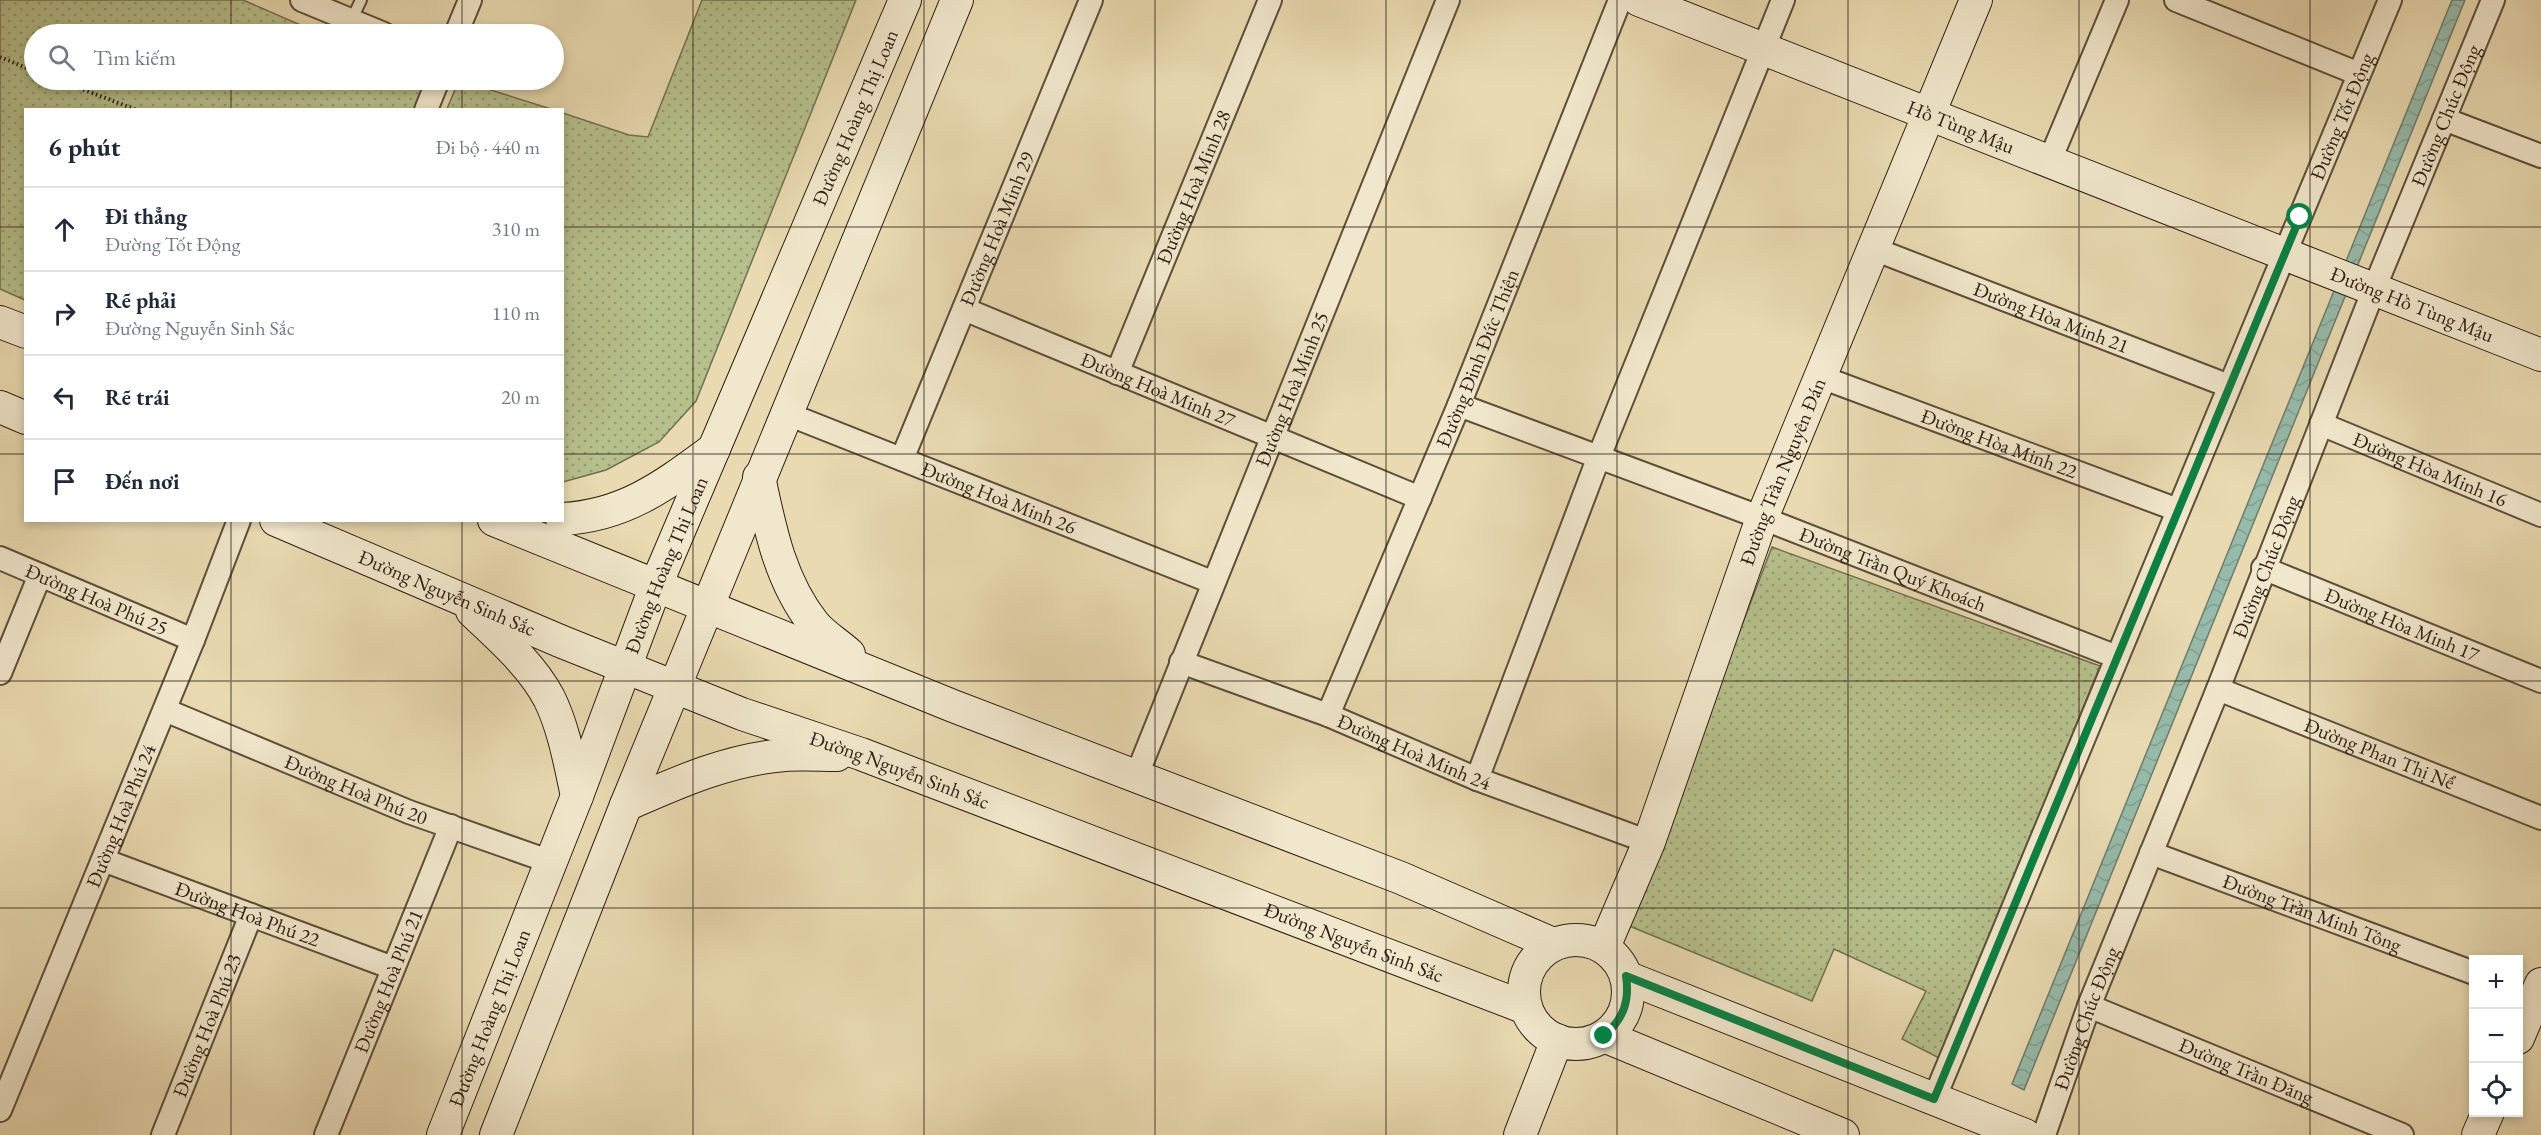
<!DOCTYPE html>
<html lang="vi">
<head>
<meta charset="utf-8">
<style>
  :root { --surface:#fff; --page:#f2f2f3; --text:#1f2937; --muted:#747a83; --line:#e0e1e3 }
  body { margin:0; font-family:"EB Garamond",serif; background:var(--page); color:var(--text) }
  .controls { position:absolute; right:18px; bottom:18px; display:grid; overflow:hidden; border-radius:0px; box-shadow:0 3px 9px #0003 }
  .controls button { width:54px; height:54px; display:grid; place-items:center; padding:0; border:0; border-bottom:2px solid var(--line); background:var(--surface); color:var(--text); font:30px sans-serif }
  .stop { position:absolute; width:18px; height:18px; margin:-14px; border:4px solid #0b8043; border-radius:50%; background:#fff }
  .stop.end { background:#0b8043; border-color:#fff; box-shadow:0 2px 6px #0008 }
  .list { margin:0; padding:0; list-style:none }
  h2 { display:flex; justify-content:space-between; align-items:center; height:78px; margin:0; padding:0 24px; font-size:26px }
  h2 small { font-size:20px; font-weight:400; color:var(--muted) }
  .list li { display:grid; grid-template-columns:39px 1fr auto; gap:18px; align-items:center; box-sizing:border-box; height:84px; padding:0 24px; border-top:2px solid var(--line) }
  .list b { display:block; font-size:22px; white-space:nowrap }
  .list p { margin:0; font-size:20px; white-space:nowrap; color:var(--muted) }
  .list em { font-size:20px; font-style:normal; color:var(--muted) }
  .icon { flex:none; width:33px; height:33px; fill:none; stroke:currentColor; stroke-width:2; stroke-linecap:round; stroke-linejoin:round }
  .map { position:relative; flex:none; width:2541px; height:1135px; overflow:hidden }
  .search { position:absolute; background:var(--surface); box-shadow:0 3px 9px #0003; left:24px; top:24px; width:540px; height:66px; display:flex; align-items:center; gap:15px; box-sizing:border-box; padding:0 21px; border-radius:33px; color:var(--muted); font-size:22px }
  .panel { position:absolute; background:var(--surface); box-shadow:0 3px 9px #0003; left:24px; top:108px; width:540px; height:414px; border-radius:0px }
  .map>svg:first-child { display:block }
  .green { fill:url(#green-dots); stroke:#727050; stroke-width:1.5 }
  .water { fill:url(#water-waves); stroke:#6d7d6e; stroke-width:1.5 }
  .lines { fill:none; stroke-linecap:round; stroke-linejoin:round }
  .lane-casing { stroke:#5d4f3a; stroke-width:14 }
  .street-casing { stroke:#5d4f3a; stroke-width:26 }
  .secondary-casing { stroke:#2e2113; stroke-width:34 }
  .path { stroke:#2e2113; stroke-width:4; stroke-dasharray:1.5 3; stroke-linecap:butt }
  .lane { stroke:#f1e7cc; stroke-width:10 }
  .street { stroke:#f1e7cc; stroke-width:22 }
  .secondary { stroke:#f1e7cc; stroke-width:32 }
  .route { stroke:#0b8043; stroke-width:8 }
  .grid { fill:none; stroke:#2e2113; stroke-width:1.5; stroke-opacity:0.55 }
  .labels { text-anchor:middle; dominant-baseline:central; stroke-width:5; stroke-linejoin:round; paint-order:stroke }
  .street-label { font-size:20px; fill:#2e2113; stroke:#f1e7cc }
</style>
</head>
<body>
<div class="map">
<svg width="2541" height="1135" viewBox="0 0 2541 1135">
  <defs>
    <pattern id="green-dots" width="8" height="8" patternUnits="userSpaceOnUse" patternTransform="scale(1.5)"><rect width="8" height="8" fill="#b6c08c"/><path d="M2 2h.1M6 6h.1" fill="none" stroke="#949c71" stroke-width="1.8" stroke-linecap="round"/></pattern>
    <pattern id="water-waves" width="16" height="10" patternUnits="userSpaceOnUse" patternTransform="scale(1.5)"><rect width="16" height="10" fill="#97bbaa"/><path d="M0 5q4-4 8 0t8 0" fill="none" stroke="#82a091"/></pattern>
  </defs>
  <rect width="100%" height="100%" fill="#e9dab1"/>
  <filter id="stains"><feTurbulence type="fractalNoise" baseFrequency=".00333" numOctaves="4"/><feColorMatrix values="0 0 0 0 .2 0 0 0 0 .09 0 0 0 0 .02 0 0 0 .5 -.17"/></filter>
  <radialGradient id="worn" r=".72"><stop offset=".6" stop-color="#630" stop-opacity="0"/><stop offset="1" stop-color="#630" stop-opacity=".3"/></radialGradient>
  <!-- green -->
  <g class="green">
    <polygon points="0,0 243,0 321,34 34,34 34,80 421,80 424,86 419,109 26,110 25,300 0,289"/>
    <polygon points="702,0 856,0 696,401 659,442 606,470 563,482 563,113 629,135 648,137"/>
    <polygon points="459,80 551,109 447,109"/>
    <polygon points="1772,547 2100,666 1941,1059 1902,1039 1926,991 1834,949 1812,1001 1627,925"/>
  </g>
  <!-- water -->
  <polygon class="water" points="2452,0 2465,0 2024,1090 2012,1084"/>
  <g class="lines">
    <defs>
      <polyline id="lane" points="351,21 361,0"/>
      <g id="street">
        <polyline points="302,0 384,34"/>
        <polyline points="2176,0 2359,74"/>
        <polyline points="456,34 470,0"/>
        <polyline points="426,110 438,80"/>
        <polyline points="2444,119 2541,156"/>
        <polyline points="2050,160 2117,0"/>
        <path id="s1" d="M1874,249L2229,386"/>
        <path id="s2" d="M964,309L1420,498"/>
        <path id="s3" d="M1117,373L1270,0"/>
        <path id="s4" d="M1821,377L2178,510"/>
        <path id="s5" d="M1459,405L1762,518L2117,657"/>
        <path id="s6" d="M785,413L1212,582"/>
        <path id="s7" d="M2321,424L2541,515"/>
        <path id="s8" d="M902,459L1091,0"/>
        <path id="s9" d="M0,558L193,640"/>
        <path id="s10" d="M2263,568L2541,681"/>
        <path id="s11" d="M1181,662L1328,715L1477,779L1649,842"/>
        <polyline points="0,673 40,575"/>
        <path id="s12" d="M2218,689L2541,818"/>
        <path id="s13" d="M165,710L409,812L551,862"/>
        <path id="s14" d="M1328,715L1459,405L1620,0"/>
        <path id="s15" d="M1136,777L1448,0"/>
        <polyline points="1477,779 1598,459 1783,0"/>
        <path id="s16" d="M2151,853L2474,973"/>
        <path id="s17" d="M103,860L393,968"/>
        <path id="s18" d="M2089,1006L2402,1135"/>
        <path id="s19" d="M1934,1099L2390,0"/>
        <path id="s20" d="M0,1110L193,640L239,520"/>
        <path id="s21" d="M163,1135L251,915"/>
        <path id="s22" d="M326,1135L451,826"/>
        <path id="s23" d="M2044,1135L2089,1006L2218,689L2374,289L2493,0"/>
      </g>
      <g id="secondary">
        <path id="s24" d="M1639,0L2541,355"/>
        <polyline points="0,322 26,332"/>
        <polyline points="0,407 26,418"/>
        <path d="M759,477C770,529 780,581 814,624C823,635 838,644 849,654"/>
        <path d="M562,519C625,516 665,485 714,449"/>
        <path id="s25" d="M276,520L560,641L742,714L861,754L1526,1008"/>
        <polyline points="494,520 953,706 1401,878 1553,944"/>
        <path d="M472,611C499,637 531,664 549,698C564,728 570,764 577,796"/>
        <path d="M626,805C676,783 729,759 785,755C802,754 820,755 837,755"/>
        <circle cx="1576" cy="992" r="52"/>
        <path id="s26" d="M1604,947L1649,842L1762,518L1976,0"/>
        <polyline points="1626,977 2025,1135"/>
        <polyline points="1604,1036 1843,1135"/>
        <polyline points="2518,1038 2541,984"/>
        <path id="s27" d="M443,1135L577,796L656,585L905,0"/>
        <polyline points="496,1135 626,805 957,0"/>
        <polyline points="1520,1135 1557,1040"/>
        <polyline points="2478,1135 2488,1112"/>
      </g>
    </defs>
    <!-- lane casing -->
    <use href="#lane" class="lane-casing"/>
    <!-- street casing -->
    <use href="#street" class="street-casing"/>
    <!-- secondary casing -->
    <use href="#secondary" class="secondary-casing"/>
    <!-- path -->
    <g class="path">
      <polyline points="0,57 34,71"/>
      <polyline points="58,80 137,110"/>
    </g>
    <!-- lane -->
    <use href="#lane" class="lane"/>
    <!-- street -->
    <use href="#street" class="street"/>
    <!-- secondary -->
    <use href="#secondary" class="secondary"/>
  </g>
  <g class="lines">
    <!-- route -->
    <path class="route" d="M1604,1036C1623,1019 1630,1002 1626,976L1934,1099L2300,217"/>
  </g>
  <!-- grid -->
  <path class="grid" d="M231,0V34M462,0V34M693,0V1135M924,0V1135M1155,0V1135M1386,0V1135M1617,0V1135M1848,0V1135M2079,0V1135M2310,0V1135M231,80V110M462,80V110M0,227H26M562,227H2541M0,454H26M562,454H2541M231,520V1135M462,520V1135M0,681H2541M0,908H2541"/>
  <g class="labels">
    <!-- street labels -->
    <g class="street-label">
      <text stroke="none"><textPath href="#s23" startOffset="1096">Đường Chúc Động</textPath></text>
      <text stroke="none"><textPath href="#s27" startOffset="1098">Đường Hoàng Thị Loan</textPath></text>
      <text stroke="none"><textPath href="#s19" startOffset="1064">Đường Tốt Động</textPath></text>
      <text stroke="none"><textPath href="#s24" startOffset="346">Hồ Tùng Mậu</textPath></text>
      <text stroke="none"><textPath href="#s3" startOffset="201">Đường Hoà Minh 28</textPath></text>
      <text stroke="none"><textPath href="#s8" startOffset="249">Đường Hoà Minh 29</textPath></text>
      <text stroke="none"><textPath href="#s24" startOffset="831">Đường Hồ Tùng Mậu</textPath></text>
      <text stroke="none"><textPath href="#s1" startOffset="190">Đường Hòa Minh 21</textPath></text>
      <text stroke="none"><textPath href="#s14" startOffset="387">Đường Đinh Đức Thiện</textPath></text>
      <text stroke="none"><textPath href="#s15" startOffset="418">Đường Hoà Minh 25</textPath></text>
      <text stroke="none"><textPath href="#s2" startOffset="210">Đường Hoà Minh 27</textPath></text>
      <text stroke="none"><textPath href="#s4" startOffset="190">Đường Hòa Minh 22</textPath></text>
      <text stroke="none"><textPath href="#s7" startOffset="118">Đường Hòa Minh 16</textPath></text>
      <text stroke="none"><textPath href="#s26" startOffset="508">Đường Trần Nguyên Đán</textPath></text>
      <text stroke="none"><textPath href="#s6" startOffset="230">Đường Hoà Minh 26</textPath></text>
      <text stroke="none"><textPath href="#s27" startOffset="612">Đường Hoàng Thị Loan</textPath></text>
      <text stroke="none"><textPath href="#s23" startOffset="610">Đường Chúc Động</textPath></text>
      <text stroke="none"><textPath href="#s5" startOffset="464">Đường Trần Quý Khoách</textPath></text>
      <text stroke="none"><textPath href="#s25" startOffset="186">Đường Nguyễn Sinh Sắc</textPath></text>
      <text stroke="none"><textPath href="#s9" startOffset="105">Đường Hoà Phú 25</textPath></text>
      <text stroke="none"><textPath href="#s10" startOffset="150">Đường Hòa Minh 17</textPath></text>
      <text stroke="none"><textPath href="#s11" startOffset="250">Đường Hoà Minh 24</textPath></text>
      <text stroke="none"><textPath href="#s12" startOffset="174">Đường Phan Thị Nể</textPath></text>
      <text stroke="none"><textPath href="#s25" startOffset="672">Đường Nguyễn Sinh Sắc</textPath></text>
      <text stroke="none"><textPath href="#s13" startOffset="207">Đường Hoà Phú 20</textPath></text>
      <text stroke="none"><textPath href="#s20" startOffset="318">Đường Hoà Phú 24</textPath></text>
      <text stroke="none"><textPath href="#s16" startOffset="172">Đường Trần Minh Tông</textPath></text>
      <text stroke="none"><textPath href="#s17" startOffset="154">Đường Hoà Phú 22</textPath></text>
      <text stroke="none"><textPath href="#s25" startOffset="1158">Đường Nguyễn Sinh Sắc</textPath></text>
      <text stroke="none"><textPath href="#s22" startOffset="166">Đường Hoà Phú 21</textPath></text>
      <text stroke="none"><textPath href="#s27" startOffset="126">Đường Hoàng Thị Loan</textPath></text>
      <text stroke="none"><textPath href="#s23" startOffset="124">Đường Chúc Động</textPath></text>
      <text stroke="none"><textPath href="#s21" startOffset="118">Đường Hoà Phú 23</textPath></text>
      <text stroke="none"><textPath href="#s18" startOffset="170">Đường Trần Đăng</textPath></text>
    </g>
  </g>
  <rect width="100%" height="100%" filter="url(#stains)"/>
  <rect width="100%" height="100%" fill="url(#worn)"/>
</svg>
<div class="controls">
<button>+</button>
<button>−</button>
<button><svg class="icon" aria-label="locate" viewBox="0 0 24 24"><circle cx="12" cy="12" r="6"/><path d="M12 2v4M12 18v4M2 12h4M18 12h4"/></svg></button>
</div>
<div class="stop" style="left:2300px;top:217px"></div>
<div class="stop end" style="left:1604px;top:1036px"></div>
<div class="search"><svg class="icon" aria-label="search" viewBox="0 0 24 24"><circle cx="10" cy="10" r="6"/><path d="M15 15l6 6"/></svg>Tìm kiếm</div>
<section class="panel">
<h2>6 phút<small>Đi bộ · 440 m</small></h2>
<ul class="list">
<li><svg class="icon" aria-label="ahead" viewBox="0 0 24 24"><path d="M12 20V5M6 11l6-6 6 6"/></svg><div><b>Đi thẳng</b><p>Đường Tốt Động</p></div><em>310 m</em></li>
<li><svg class="icon" aria-label="right" viewBox="0 0 24 24"><path d="M7 20v-9h11M14 6l5 5-5 5"/></svg><div><b>Rẽ phải</b><p>Đường Nguyễn Sinh Sắc</p></div><em>110 m</em></li>
<li><svg class="icon" aria-label="left" viewBox="0 0 24 24"><path d="M17 20v-9H6M10 6l-5 5 5 5"/></svg><div><b>Rẽ trái</b></div><em>20 m</em></li>
<li><svg class="icon" aria-label="arrive" viewBox="0 0 24 24"><path d="M6 21V4h12l-3 4 3 4H6"/></svg><div><b>Đến nơi</b></div></li>
</ul>
</section>
</div>
</body>
</html>
